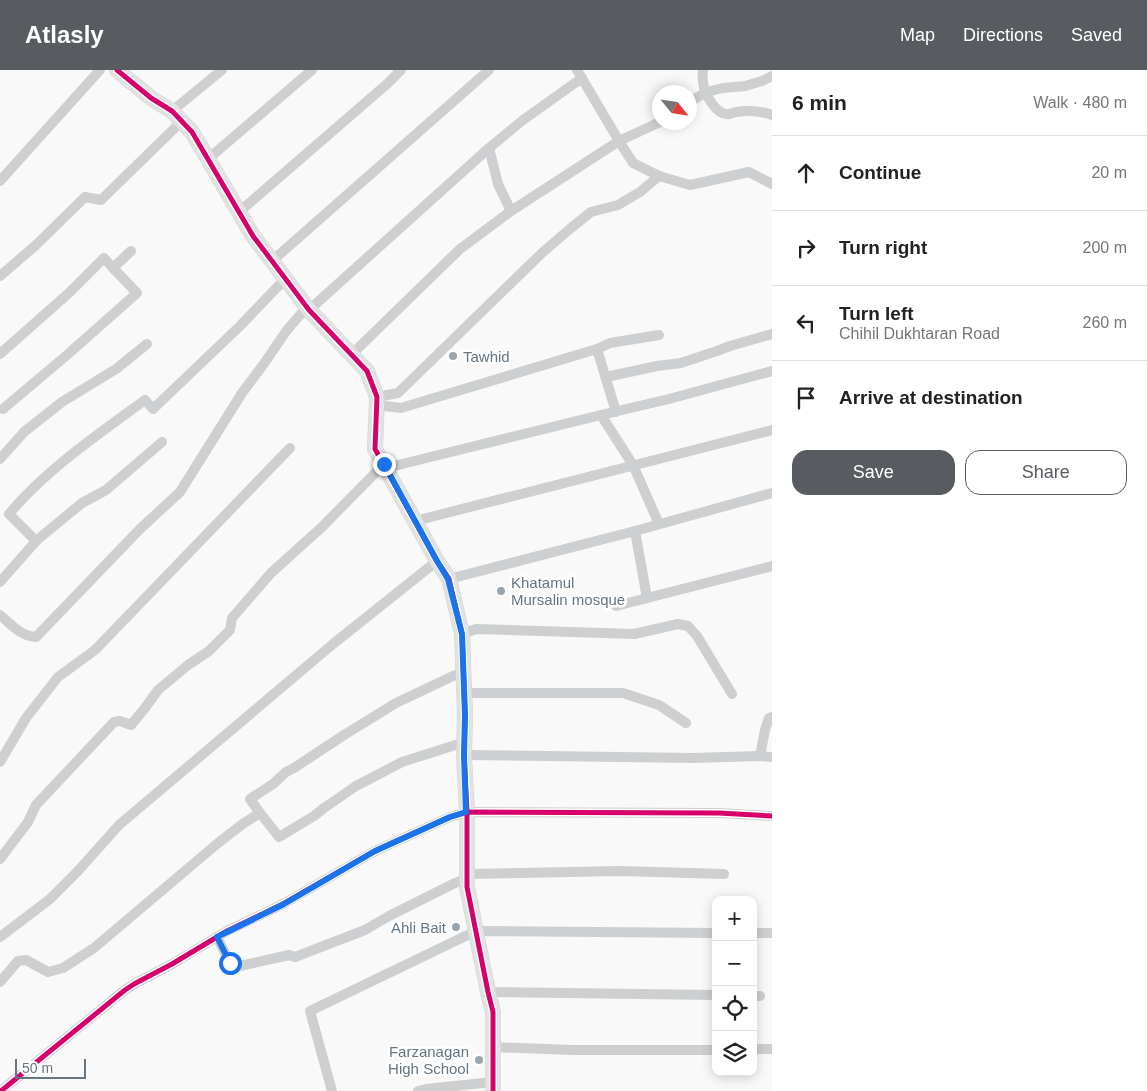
<!DOCTYPE html>
<html lang="en">
<head>
<meta charset="utf-8">
<style>
  :root { --surface:#fff; --page:#f2f2f2; --text:#222; --muted:#767676; --line:#e0e0e0; --accent:#585c60 }
  body { margin:0; font-family:Helvetica,sans-serif; background:var(--page); color:var(--text) }
  .controls { position:absolute; right:15px; bottom:15px; display:grid; overflow:hidden; border-radius:10px; box-shadow:0 2px 12px #0003 }
  .controls button { width:45px; height:45px; display:grid; place-items:center; padding:0; border:0; border-bottom:1px solid var(--line); background:var(--surface); color:var(--text); font:25px sans-serif }
  .compass { position:absolute; left:652px; top:15px; width:45px; height:45px; border-radius:50%; background:var(--surface); box-shadow:0 2px 12px #0003; rotate:120deg }
  .scale { position:absolute; left:15px; bottom:12px; width:71px; box-sizing:border-box; padding-left:5px; border:2px solid #657683; border-top:0; font-size:14px; line-height:18px; white-space:nowrap; color:#657683; -webkit-text-stroke:4px #fff; paint-order:stroke }
  .stop { position:absolute; width:15px; height:15px; margin:-11px; border:4px solid #1a73e8; border-radius:50%; background:#fff }
  .stop.end { background:#1a73e8; border-color:#fff; box-shadow:0 1px 5px #0008 }
  .list { margin:0; padding:0; list-style:none }
  h2 { display:flex; justify-content:space-between; align-items:center; height:65px; margin:0; padding:0 20px; font-size:21px }
  h2 small { font-size:16px; font-weight:400; color:var(--muted) }
  .list li { display:grid; grid-template-columns:32px 1fr auto; gap:15px; align-items:center; box-sizing:border-box; height:75px; padding:0 20px; border-top:1px solid var(--line) }
  .list b { display:block; font-size:19px; white-space:nowrap }
  .list p { margin:0; font-size:16px; white-space:nowrap; color:var(--muted) }
  .list em { font-size:16px; font-style:normal; color:var(--muted) }
  .actions { display:flex; gap:10px; padding:15px 20px }
  .actions a { flex:1; padding:11px 0; border:1px solid var(--accent); border-radius:15px; text-align:center; font-size:18px; color:var(--accent) }
  .actions .main { background:var(--accent); color:#fff }
  .icon { flex:none; width:28px; height:28px; fill:none; stroke:currentColor; stroke-width:2; stroke-linecap:round; stroke-linejoin:round }
  .map { position:relative; flex:none; width:772px; height:1021px; overflow:hidden }
  header { display:flex; align-items:center; gap:30px; box-sizing:border-box; height:70px; padding:0 25px; background:var(--accent); color:#fff }
  header strong { font-size:24px }
  nav { display:flex; gap:28px; margin-inline-start:auto; font-size:18px }
  main { display:flex }
  aside { flex:1; background:var(--surface) }
  .map>svg:first-child { display:block }
  .lines { fill:none; stroke-linecap:round; stroke-linejoin:round }
  .secondary-casing { stroke:#d5d6d7; stroke-width:16 }
  .street { stroke:#cecfd0; stroke-width:10 }
  .secondary { stroke:#e1e2e2; stroke-width:15 }
  .cycleway-casing { stroke:#fff; stroke-width:8 }
  .cycleway { stroke:#d6006c; stroke-width:5 }
  .route { stroke:#1a73e8; stroke-width:6 }
  .poi-dot { fill:#99a4ac; stroke:#fff; stroke-width:2 }
  .labels { text-anchor:middle; dominant-baseline:central; stroke-width:5; stroke-linejoin:round; paint-order:stroke }
  .poi-label { font-size:15px; fill:#657683; stroke:#fff; text-anchor:start }
</style>
</head>
<body>
<header>
<strong>Atlasly</strong>
<nav><a>Map</a><a>Directions</a><a>Saved</a></nav>
</header>
<main>
<div class="map">
<svg width="772" height="1021" viewBox="0 0 772 1021">
  <rect width="100%" height="100%" fill="#f9f9f9"/>
  <g class="lines">
    <defs>
      <polyline id="secondary" points="117,0 151,28 172,41 192,62 253,166 272,191 309,240 367,301 377,327 375,379 437,491 449,509 462,564 465,645 464,685 467,742 467,817 488,922 493,942 493,1021"/>
    </defs>
    <!-- secondary casing -->
    <use href="#secondary" class="secondary-casing"/>
    <!-- street -->
    <g class="street">
      <polyline points="577,0 619,71 633,93 659,106 690,115 749,102 772,114"/>
      <path d="M703,0C703,4 702,8 703,12C704,23 716,46 729,44C731,44 734,42 736,42C748,40 761,41 772,45"/>
      <polyline points="690,32 706,22 723,18 745,16 762,11 772,6"/>
      <polyline points="172,41 222,0"/>
      <polyline points="489,78 498,114 511,141"/>
      <polyline points="208,89 312,0"/>
      <polyline points="0,111 100,0"/>
      <polyline points="239,142 387,14 401,0"/>
      <polyline points="272,191 489,0"/>
      <polyline points="0,206 36,175 85,127 101,130 182,51"/>
      <polyline points="309,240 489,78 523,50 582,8"/>
      <polyline points="597,279 616,342"/>
      <polyline points="0,284 70,222 104,188 113,198 131,181"/>
      <polyline points="351,285 460,179 511,141 619,71 660,52"/>
      <polyline points="606,307 657,296 681,293 717,281 730,276 772,264"/>
      <polyline points="377,327 398,323 543,182 571,158 591,142 618,135 640,122 659,106"/>
      <polyline points="377,335 401,338 597,279 610,273 659,265"/>
      <polyline points="3,339 67,285 137,223 113,198"/>
      <polyline points="601,345 633,395 659,454"/>
      <polyline points="0,389 24,362 62,332 116,299 147,274"/>
      <polyline points="386,398 601,345 669,329 772,301"/>
      <polyline points="415,451 772,360"/>
      <polyline points="635,461 647,528"/>
      <path d="M36,471L9,444C47,399 97,365 145,330L153,339L240,256L285,209"/>
      <polyline points="449,509 635,461 772,423"/>
      <polyline points="0,512 37,470 82,433 106,420 162,372"/>
      <polyline points="616,536 772,496"/>
      <path d="M0,545C12,555 19,565 36,567L140,459L180,422L242,323L263,295L287,260L307,237"/>
      <polyline points="462,564 476,559 634,564 678,554 688,556 697,566 732,624"/>
      <polyline points="464,623 623,623 659,635 686,653"/>
      <polyline points="464,685 693,688 760,686 772,687"/>
      <polyline points="760,686 765,660 769,648 772,647"/>
      <polyline points="0,692 26,648 58,607 95,580 290,378"/>
      <polyline points="260,743 279,767 314,746 324,738 356,716 402,692 465,672"/>
      <polyline points="0,789 28,752 36,735 114,652 120,651 131,655 145,638 158,620 188,595 209,581 230,560 232,548 271,503 322,457 384,394"/>
      <polyline points="467,804 619,801 724,804"/>
      <polyline points="753,863 772,863"/>
      <polyline points="0,867 50,829 77,802 119,755 333,574 437,491"/>
      <polyline points="217,867 230,893 236,897 289,885 295,887 365,860 389,846 455,813 467,808"/>
      <polyline points="0,912 18,891 26,890 48,902 63,898 94,878 218,773 244,753 260,743 250,729 273,714 286,702 294,698 344,665 396,633 453,606 463,603"/>
      <polyline points="488,922 716,925"/>
      <polyline points="753,926 760,926"/>
      <polyline points="493,977 572,980 716,980"/>
      <polyline points="753,979 772,979"/>
      <polyline points="1,1021 125,920 134,914 172,894 227,861 283,834 375,781 450,747 467,742 719,743 772,746"/>
      <polyline points="332,1021 310,941 476,861 716,863"/>
      <polyline points="418,1021 426,1019 493,1012"/>
    </g>
    <!-- secondary -->
    <use href="#secondary" class="secondary"/>
    <defs>
      <g id="cycleway">
        <polyline points="117,0 151,28 172,41 192,62 253,166 272,191 309,240 367,301 377,327 375,379 437,491 449,509 462,564 465,645 464,685 467,742 467,817 488,922 493,942 493,1021"/>
        <polyline points="1,1021 125,920 134,914 172,894 227,861 283,834 375,781 450,747 467,742 719,743 772,746"/>
      </g>
    </defs>
    <!-- cycleway casing -->
    <use href="#cycleway" class="cycleway-casing"/>
    <!-- cycleway -->
    <use href="#cycleway" class="cycleway"/>
  </g>
  <g class="lines">
    <!-- route -->
    <polyline class="route" points="230,893 217,867 284,834 375,781 450,747 466,742 464,685 465,645 462,564 448,509 437,491 384,394"/>
  </g>
  <!-- markers -->
  <g class="poi-dot">
    <circle cx="453" cy="286" r="5"/>
    <circle cx="501" cy="521" r="5"/>
    <circle cx="456" cy="857" r="5"/>
    <circle cx="479" cy="990" r="5"/>
  </g>
  <g class="labels">
    <!-- poi labels -->
    <g class="poi-label">
      <text x="463" y="286">Tawhid</text>
      <text x="511" y="512">Khatamul<tspan x="511" dy="17">Mursalin mosque</tspan></text>
      <text x="446" y="857" text-anchor="end">Ahli Bait</text>
      <text x="469" y="981" text-anchor="end">Farzanagan<tspan x="469" dy="17">High School</tspan></text>
    </g>
  </g>
</svg>
<div class="controls">
<button>+</button>
<button>−</button>
<button><svg class="icon" aria-label="locate" viewBox="0 0 24 24"><circle cx="12" cy="12" r="6"/><path d="M12 2v4M12 18v4M2 12h4M18 12h4"/></svg></button>
<button><svg class="icon" aria-label="layers" viewBox="0 0 24 24"><path d="M12 4l9 5-9 5-9-5zM3 14l9 5 9-5"/></svg></button>
</div>
<svg class="compass" viewBox="-18 -18 36 36"><path d="M0-13l5 13h-10z" fill="#e53935"/><path d="M0 13l5-13h-10z" fill="#767676"/></svg>
<div class="scale">50 m</div>
<div class="stop" style="left:230px;top:893px"></div>
<div class="stop end" style="left:384px;top:394px"></div>
</div>
<aside>
<h2>6 min<small>Walk · 480 m</small></h2>
<ul class="list">
<li><svg class="icon" aria-label="ahead" viewBox="0 0 24 24"><path d="M12 20V5M6 11l6-6 6 6"/></svg><div><b>Continue</b></div><em>20 m</em></li>
<li><svg class="icon" aria-label="right" viewBox="0 0 24 24"><path d="M7 20v-9h11M14 6l5 5-5 5"/></svg><div><b>Turn right</b></div><em>200 m</em></li>
<li><svg class="icon" aria-label="left" viewBox="0 0 24 24"><path d="M17 20v-9H6M10 6l-5 5 5 5"/></svg><div><b>Turn left</b><p>Chihil Dukhtaran Road</p></div><em>260 m</em></li>
<li><svg class="icon" aria-label="arrive" viewBox="0 0 24 24"><path d="M6 21V4h12l-3 4 3 4H6"/></svg><div><b>Arrive at destination</b></div></li>
</ul>
<div class="actions"><a class="main">Save</a><a>Share</a></div>
</aside>
</main>
</body>
</html>
